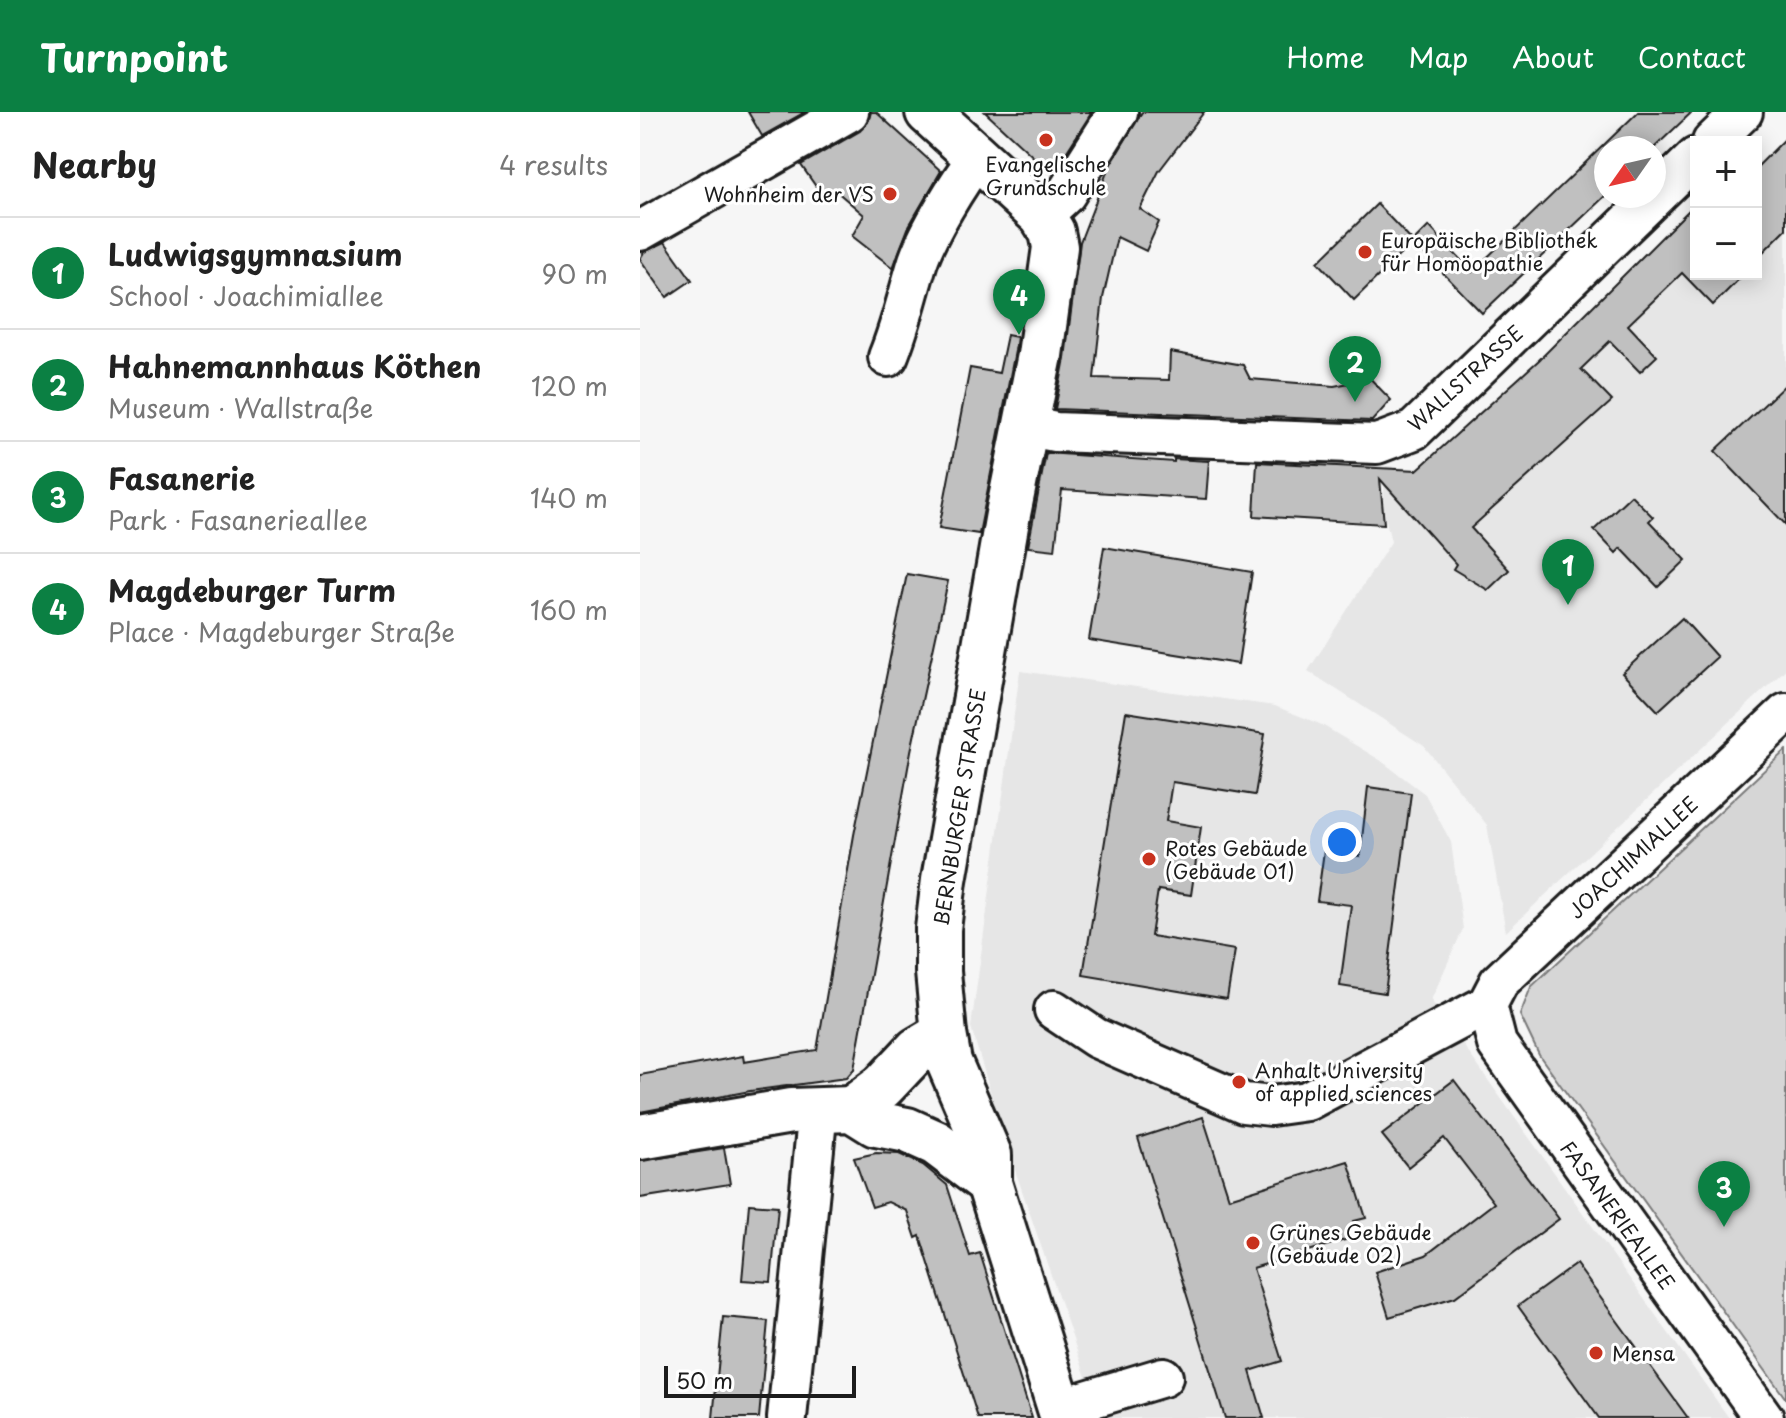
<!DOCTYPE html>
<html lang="en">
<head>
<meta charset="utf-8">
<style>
  :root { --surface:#fff; --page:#f2f2f2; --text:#222; --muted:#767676; --line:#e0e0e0; --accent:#0b8043 }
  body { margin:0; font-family:"Playpen Sans",sans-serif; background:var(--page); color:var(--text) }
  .controls { position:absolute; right:24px; top:24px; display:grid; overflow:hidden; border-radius:0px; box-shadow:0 4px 20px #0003 }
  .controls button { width:72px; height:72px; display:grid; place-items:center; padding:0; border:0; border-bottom:2px solid var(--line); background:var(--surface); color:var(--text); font:40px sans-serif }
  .compass { position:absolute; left:954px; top:24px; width:72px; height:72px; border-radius:50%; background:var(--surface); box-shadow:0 4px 20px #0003; rotate:236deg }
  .scale { position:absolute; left:24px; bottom:20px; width:192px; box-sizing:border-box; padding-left:8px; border:4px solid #1c1c1c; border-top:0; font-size:22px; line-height:28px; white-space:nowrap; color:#1c1c1c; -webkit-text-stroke:6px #fff; paint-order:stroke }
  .you { position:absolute; left:702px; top:730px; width:28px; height:28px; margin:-20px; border:6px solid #fff; border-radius:50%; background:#1a73e8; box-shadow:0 0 0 12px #1a73e833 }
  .badge { display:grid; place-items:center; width:52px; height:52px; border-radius:50%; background:var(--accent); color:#fff; font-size:26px; font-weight:700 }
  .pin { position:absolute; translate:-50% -66px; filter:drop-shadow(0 2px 4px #0008) }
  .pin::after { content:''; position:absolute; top:42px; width:28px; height:24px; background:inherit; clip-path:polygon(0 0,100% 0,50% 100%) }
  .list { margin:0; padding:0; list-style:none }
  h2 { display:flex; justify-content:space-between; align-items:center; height:104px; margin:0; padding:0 32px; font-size:34px }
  h2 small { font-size:26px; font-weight:400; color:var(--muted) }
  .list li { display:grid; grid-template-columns:52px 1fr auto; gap:24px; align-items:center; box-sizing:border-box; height:112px; padding:0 32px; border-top:2px solid var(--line) }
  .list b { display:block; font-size:30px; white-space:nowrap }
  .list p { margin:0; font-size:26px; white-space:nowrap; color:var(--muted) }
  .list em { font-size:26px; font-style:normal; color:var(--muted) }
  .map { position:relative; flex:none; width:1146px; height:1306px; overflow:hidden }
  header { display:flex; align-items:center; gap:48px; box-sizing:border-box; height:112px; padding:0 40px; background:var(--accent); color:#fff }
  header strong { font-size:38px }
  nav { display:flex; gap:44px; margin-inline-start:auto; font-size:28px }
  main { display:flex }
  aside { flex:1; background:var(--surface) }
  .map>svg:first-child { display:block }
  .built { fill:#e6e6e6 }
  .green { fill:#d6d6d6; stroke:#797979; stroke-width:2 }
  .building { fill:#c0c0c0; stroke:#1c1c1c; stroke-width:2 }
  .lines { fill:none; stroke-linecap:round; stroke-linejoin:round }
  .minor-casing { stroke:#1c1c1c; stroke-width:44 }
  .major-casing { stroke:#1c1c1c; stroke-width:50 }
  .minor { stroke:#fff; stroke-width:38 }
  .major { stroke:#fff; stroke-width:44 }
  .poi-dot { fill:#c8321e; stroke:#fff; stroke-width:3 }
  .labels { text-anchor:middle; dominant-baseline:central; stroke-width:6; stroke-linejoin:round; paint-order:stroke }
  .poi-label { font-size:20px; fill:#1c1c1c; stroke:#fff; text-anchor:start }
  .street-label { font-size:20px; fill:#1c1c1c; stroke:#fff }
</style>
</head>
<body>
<header>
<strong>Turnpoint</strong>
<nav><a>Home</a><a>Map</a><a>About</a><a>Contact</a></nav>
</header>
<main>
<aside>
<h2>Nearby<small>4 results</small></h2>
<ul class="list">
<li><span class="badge">1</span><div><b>Ludwigsgymnasium</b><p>School · Joachimiallee</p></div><em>90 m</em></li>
<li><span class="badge">2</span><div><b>Hahnemannhaus Köthen</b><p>Museum · Wallstraße</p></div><em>120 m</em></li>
<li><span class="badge">3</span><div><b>Fasanerie</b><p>Park · Fasanerieallee</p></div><em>140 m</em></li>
<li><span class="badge">4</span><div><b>Magdeburger Turm</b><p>Place · Magdeburger Straße</p></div><em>160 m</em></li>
</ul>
</aside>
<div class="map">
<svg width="1146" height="1306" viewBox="0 0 1146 1306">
  <rect width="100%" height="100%" fill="#f6f6f6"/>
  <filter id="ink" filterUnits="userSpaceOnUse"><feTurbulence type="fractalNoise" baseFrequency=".0125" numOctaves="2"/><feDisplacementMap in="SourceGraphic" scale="16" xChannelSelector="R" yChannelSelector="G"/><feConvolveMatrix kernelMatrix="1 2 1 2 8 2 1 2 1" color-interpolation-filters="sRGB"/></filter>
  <g filter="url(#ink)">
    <!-- built -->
    <g class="built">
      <polygon points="1116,60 1146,91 1146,557 866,820 847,713 784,634 668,559 751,430 743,395 746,354 777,357 802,338 890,257 1056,91 1056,162 1116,162"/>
      <polygon points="380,559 635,594 682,613 740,648 785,682 811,730 823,817 791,888 1089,1306 460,1306 364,1026 331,915"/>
    </g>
    <!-- green -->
    <polygon class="green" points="1146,638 1146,1287 899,943 880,903 891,875"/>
    <!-- building -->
    <g class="building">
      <polygon points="108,0 165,0 122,24"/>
      <polygon points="231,0 236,0 301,59 269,114 253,156 212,124 224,103 195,78 184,86 161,53 220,19 228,10"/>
      <polygon points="345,0 452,0 422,47 402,53"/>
      <polygon points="502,0 564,0 519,59 500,97 519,110 506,139 477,125 463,186 454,266 529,268 530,240 603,253 610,267 694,274 714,270 723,259 751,288 732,309 415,297 425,246 440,130 469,55"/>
      <polygon points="998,0 1052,0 1014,36 966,36 966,83 842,201 773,130 789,114 832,160"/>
      <polygon points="1146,26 1146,117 1116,147 1116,56"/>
      <polygon points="1056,91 1056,162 1104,162 1073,193 1042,161 988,213 1017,244 1000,260 970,229 941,257 972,289 831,416 869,458 848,478 813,457 816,452 740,367 744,412 614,404 617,350 777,358 899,248"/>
      <polygon points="737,92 773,130 714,188 678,150"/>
      <polygon points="25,130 52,168 27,185 0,147 4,140"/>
      <polygon points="367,223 377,225 375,239 339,422 299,416 330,256 359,261"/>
      <polygon points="1146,272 1146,413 1075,339"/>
      <polygon points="406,341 534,350 534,347 569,349 566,387 422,378 415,438 388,435"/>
      <polygon points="991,383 1013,405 1009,409 1046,448 1018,475 981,436 976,441 954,418"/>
      <polygon points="464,435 612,460 598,552 449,528"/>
      <polygon points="267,462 308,469 271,639 214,957 206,966 110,979 0,1000 0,963 103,944 104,950 177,938 214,723"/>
      <polygon points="1042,506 1077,545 1018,599 982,561"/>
      <polygon points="486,600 625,622 615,683 532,670 526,709 561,715 551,783 518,778 511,824 595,838 587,887 443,863"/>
      <polygon points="728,675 771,681 745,881 700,874 711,793 677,789 684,739 720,744"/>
      <polygon points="814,968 919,1107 815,1185 749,1205 735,1160 786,1143 854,1091 804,1026 768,1055 742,1023"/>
      <polygon points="563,1005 589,1086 708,1049 726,1106 714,1109 718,1124 613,1156 642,1249 610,1259 624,1306 585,1306 498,1026"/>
      <polygon points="84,1036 90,1072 0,1086 0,1049"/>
      <polygon points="236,1041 259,1042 283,1053 307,1073 330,1144 340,1141 392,1306 338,1306 280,1124 276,1126 267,1099 248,1090 232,1095 214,1046"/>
      <polygon points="109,1092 138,1094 131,1170 102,1168"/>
      <polygon points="936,1152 1048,1306 959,1306 878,1194"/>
      <polygon points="83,1205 128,1209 119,1306 73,1306"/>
    </g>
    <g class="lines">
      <defs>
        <g id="minor">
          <polyline points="1072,30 1103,0"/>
          <polyline points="402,104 426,82 478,0"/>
          <polyline points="0,119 209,0"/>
          <path d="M248,245C261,214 268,181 278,149C288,120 319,69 338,45"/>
          <polyline points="385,314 415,320 737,332 774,318 1056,45"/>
          <polyline points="847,893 857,932 1124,1306"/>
          <polyline points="847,893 859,870 1146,601"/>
          <polyline points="414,898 456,926 604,991 631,994 667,989 847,893"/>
          <polyline points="420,1296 523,1265"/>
          <polyline points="147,1306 178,997"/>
        </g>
        <g id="major">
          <polyline points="288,0 402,104 412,120 415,135 400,243 368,402 304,768 298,817 298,860 304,922 309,950 349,1043 349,1071 423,1306"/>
          <polyline points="212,997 243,974 277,938 304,922"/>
          <polyline points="0,1025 151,999 212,997 236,1012 267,1018 296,1031 349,1071"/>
        </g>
      </defs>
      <!-- minor casing -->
      <use href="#minor" class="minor-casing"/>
      <!-- major casing -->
      <use href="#major" class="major-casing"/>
      <!-- minor -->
      <use href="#minor" class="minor"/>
      <!-- major -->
      <use href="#major" class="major"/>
    </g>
  </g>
  <!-- markers -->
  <g class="poi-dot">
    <circle cx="406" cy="28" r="8"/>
    <circle cx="250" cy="82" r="8"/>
    <circle cx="725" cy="140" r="8"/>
    <circle cx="509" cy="747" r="8"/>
    <circle cx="599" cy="970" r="8"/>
    <circle cx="613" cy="1131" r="8"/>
    <circle cx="956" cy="1241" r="8"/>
  </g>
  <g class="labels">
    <!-- poi labels -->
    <g class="poi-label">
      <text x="406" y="52" text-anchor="middle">Evangelische<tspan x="406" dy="23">Grundschule</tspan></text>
      <text x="234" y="82" text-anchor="end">Wohnheim der VS</text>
      <text x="741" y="128">Europäische Bibliothek<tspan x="741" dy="23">für Homöopathie</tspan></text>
      <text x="525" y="736">Rotes Gebäude<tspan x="525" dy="23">(Gebäude 01)</tspan></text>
      <text x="615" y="958">Anhalt University<tspan x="615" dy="23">of applied sciences</tspan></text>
      <text x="629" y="1120">Grünes Gebäude<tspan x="629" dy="23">(Gebäude 02)</tspan></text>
      <text x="972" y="1241">Mensa</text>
    </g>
    <!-- street labels -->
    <g class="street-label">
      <text transform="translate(825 266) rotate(-42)">WALLSTRASSE</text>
      <text transform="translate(319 695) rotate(-81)">BERNBURGER STRASSE</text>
      <text transform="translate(993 745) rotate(-43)">JOACHIMIALLEE</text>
      <text transform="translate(978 1103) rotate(54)">FASANERIEALLEE</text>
    </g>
  </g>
</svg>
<div class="controls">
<button>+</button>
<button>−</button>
</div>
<svg class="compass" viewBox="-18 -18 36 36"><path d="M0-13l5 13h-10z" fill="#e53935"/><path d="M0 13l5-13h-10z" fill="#767676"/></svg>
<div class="scale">50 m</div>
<div class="you"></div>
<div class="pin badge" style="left:928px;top:493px">1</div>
<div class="pin badge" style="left:715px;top:290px">2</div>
<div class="pin badge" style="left:1084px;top:1115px">3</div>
<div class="pin badge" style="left:379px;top:223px">4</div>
</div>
</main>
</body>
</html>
